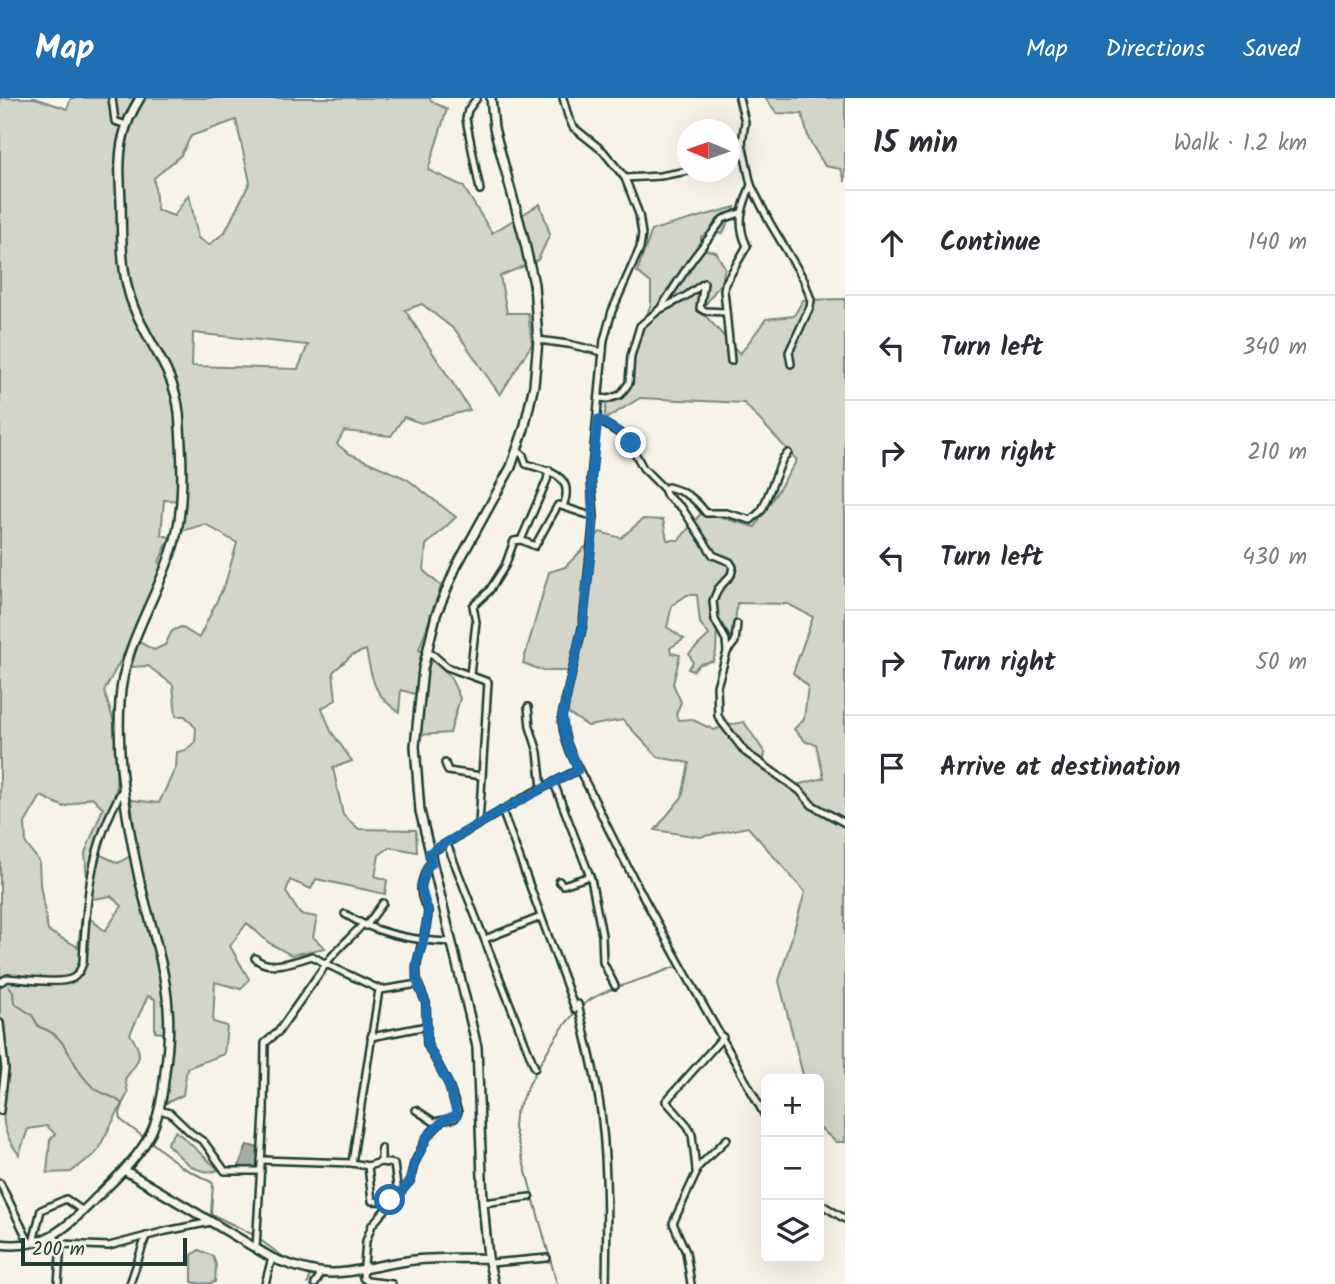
<!DOCTYPE html>
<html lang="en">
<head>
<meta charset="utf-8">
<style>
  :root { --surface:#fff; --page:#f7f7f7; --text:#2b2b33; --muted:#7c7c81; --line:#e1e1e2; --accent:#1f6fb2 }
  body { margin:0; font-family:Kalam,sans-serif; background:var(--page); color:var(--text) }
  .controls { position:absolute; right:21px; bottom:21px; display:grid; overflow:hidden; border-radius:10px; box-shadow:0 7px 28px #0002 }
  .controls button { width:63px; height:63px; display:grid; place-items:center; padding:0; border:0; border-bottom:2px solid var(--line); background:var(--surface); color:var(--text); font:35px sans-serif }
  .compass { position:absolute; left:677px; top:21px; width:63px; height:63px; border-radius:50%; background:var(--surface); box-shadow:0 7px 28px #0002; rotate:272deg }
  .scale { position:absolute; left:21px; bottom:18px; width:166px; box-sizing:border-box; padding-left:7px; border:4px solid #1f3d34; border-top:0; font-size:19px; line-height:24px; white-space:nowrap; color:#1f3d34; -webkit-text-stroke:5px #f7f3e8; paint-order:stroke }
  .stop { position:absolute; width:21px; height:21px; margin:-16px; border:5px solid #1f6fb2; border-radius:50%; background:#fff }
  .stop.end { background:#1f6fb2; border-color:#fff; box-shadow:0 2px 7px #0008 }
  .list { margin:0; padding:0; list-style:none }
  h2 { display:flex; justify-content:space-between; align-items:center; height:91px; margin:0; padding:0 28px; font-size:30px }
  h2 small { font-size:23px; font-weight:400; color:var(--muted) }
  .list li { display:grid; grid-template-columns:46px 1fr auto; gap:21px; align-items:center; box-sizing:border-box; height:105px; padding:0 28px; border-top:2px solid var(--line) }
  .list b { display:block; font-size:26px; white-space:nowrap }
  .list em { font-size:23px; font-style:normal; color:var(--muted) }
  .icon { flex:none; width:38px; height:38px; fill:none; stroke:currentColor; stroke-width:2; stroke-linecap:round; stroke-linejoin:round }
  .map { position:relative; flex:none; width:845px; height:1186px; overflow:hidden }
  header { display:flex; align-items:center; gap:42px; box-sizing:border-box; height:98px; padding:0 35px; background:var(--accent); color:#fff }
  header strong { font-size:33px }
  nav { display:flex; gap:38px; margin-inline-start:auto; font-size:24px }
  main { display:flex }
  aside { flex:1; background:var(--surface) }
  .map>svg:first-child { display:block }
  .green { fill:#d3d5ca; stroke:#79897f; stroke-width:2; fill-rule:evenodd }
  .water { fill:#a4ada3; stroke:#6f8077; stroke-width:2 }
  .lines { fill:none; stroke-linecap:round; stroke-linejoin:round }
  .stream { stroke:#6f8077; stroke-width:2 }
  .street-casing { stroke:#1f3d34; stroke-width:10 }
  .secondary-casing { stroke:#1f3d34; stroke-width:12 }
  .street { stroke:#f7f3e8; stroke-width:5 }
  .secondary { stroke:#f7f3e8; stroke-width:7 }
  .route { stroke:#1f6fb2; stroke-width:9 }
</style>
</head>
<body>
<header>
<strong>Map</strong>
<nav><a>Map</a><a>Directions</a><a>Saved</a></nav>
</header>
<main>
<div class="map">
<svg width="845" height="1186" viewBox="0 0 845 1186">
  <rect width="100%" height="100%" fill="#f7f3e8"/>
  <filter id="ink" filterUnits="userSpaceOnUse"><feTurbulence type="fractalNoise" baseFrequency=".0143" numOctaves="2"/><feDisplacementMap in="SourceGraphic" scale="14" xChannelSelector="R" yChannelSelector="G"/><feConvolveMatrix kernelMatrix="1 2 1 2 8 2 1 2 1" color-interpolation-filters="sRGB"/></filter>
  <g filter="url(#ink)">
    <!-- green -->
    <g class="green">
      <path d="M0,0H35L67,11L71,0H430L431,3L447,11L428,72L463,88L492,135L540,106L550,136L538,162L500,178L507,215H528L532,246L500,297L456,233L422,206L405,212L470,312L421,325L404,319L391,338L344,333L337,346L348,355L407,381L456,419L426,447L424,473L441,488L419,552L450,578L460,600L450,635L419,637L422,598L401,592L399,614C373,597 372,581 366,552L352,557L333,574L336,602L322,610L331,633L352,663L333,670L343,717L359,731L416,732L417,754L390,749L379,757L375,778L387,782L385,796L316,781L311,791L290,782L286,794L300,816L317,819L313,839L325,850L291,857L269,845L247,825L230,848L249,881L241,891L215,884L213,924L227,928L224,956L187,970L183,997L166,1005L171,936L155,934V901L148,898L130,936C145,959 140,960 125,981L128,995L96,1055L71,1074L47,1075L50,1042L55,1036L47,1028L28,1031L19,1057C1,1033 2,1022 5,993L0,991ZM236,22L250,84L225,134L209,147L198,140L189,96L174,118L157,112L154,80L181,57L191,38ZM193,235L307,247H308L298,271L192,268ZM164,402L185,403L182,433L205,426L237,445L225,486L199,540L181,529L172,533L165,547L154,552L139,544L131,569L148,568L173,587L176,618H185L196,630L195,644L186,652L177,654L176,669L159,705L131,702L137,754L118,765L99,756L90,784L92,801L111,798L122,808L105,833L87,818H82L78,849L48,833L40,786L39,763L26,746L25,725L41,698L64,709L92,699L103,710L85,755L87,781L116,692L117,634L104,593L125,554L161,471L159,464L170,439L161,437Z"/>
      <polygon points="765,0 845,0 845,84 841,71 825,68 809,42 802,16 777,15"/>
      <path d="M735,109L723,135L701,138V151L716,154L725,170L722,183L701,213L740,256L766,221L794,218L803,202L845,201V1044H836L819,1029V981H804L779,883L805,794L748,729L700,739L655,732L682,699L689,665L658,659L623,622L588,628L568,615L572,573H543L523,565L549,474L565,469L600,434L621,440L643,421L663,422L667,442H679L702,414L755,429L797,362L744,305L640,300L604,322L607,302L620,299L628,291L633,278L632,263L651,205V185L637,174L652,132ZM687,497H697L700,525L709,537L689,556L693,564L688,571L693,573L700,566L713,563L716,554L717,533L723,529L730,538H734L737,505L788,506L813,519L793,575L808,588L804,621L794,631L806,644L816,646L824,680L792,688L762,672L765,655L744,624L728,627L714,632L691,621L678,622L676,616L681,604L673,586L680,557L671,555L670,550L684,541L667,529L672,507Z"/>
      <path d="M176,1033L219,1072C196,1079 182,1061 167,1046Z"/>
      <path d="M199,1152L213,1158L216,1167L215,1184C209,1186 198,1186 192,1184V1157Z"/>
    </g>
    <!-- water -->
    <polygon class="water" points="247,1047 259,1050 258,1068 255,1070 238,1071"/>
    <g class="lines">
      <!-- stream -->
      <g class="stream">
        <path d="M9,889L13,894L14,905L32,917L39,929C70,937 71,972 94,990C104,998 115,997 123,1007L120,1015L121,1022L146,1041"/>
        <polyline points="151,1044 182,1069 213,1085 211,1116 252,1136 286,1161"/>
        <polyline points="308,1186 311,1175"/>
        <path d="M557,1186L514,1030L515,1017C529,984 562,917 593,900C618,886 648,881 674,869"/>
      </g>
      <defs>
        <g id="street">
          <polyline points="112,0 115,23 126,27"/>
          <polyline points="477,0 468,12 466,21 480,92"/>
          <path d="M563,0L568,18L573,29L603,53L625,80L639,116L642,136L640,150L612,213L604,242L591,381L594,418L583,526L562,618C562,648 582,675 594,701C645,810 709,914 766,1020"/>
          <polyline points="739,0 745,24 742,45 751,87 770,125 804,182 811,202 810,209 789,254 791,266"/>
          <polyline points="730,52 742,45"/>
          <polyline points="625,80 660,78 688,73"/>
          <polyline points="659,212 686,198 704,185 700,210 705,213 726,214"/>
          <polyline points="538,242 568,246 603,254"/>
          <path d="M731,263L724,192L725,186L747,148C736,125 742,110 751,87"/>
          <polyline points="600,300 608,301 620,297 629,285 631,258 640,228 660,211 692,162 723,121 740,115"/>
          <polyline points="598,322 627,340 643,370 664,391 667,398 682,410 713,457 730,464 733,469 731,477 718,491 713,503 715,522 726,542 727,554 717,588 718,618 721,623 745,654 800,693 812,707 845,725"/>
          <path d="M517,352L523,357L526,366C548,373 576,377 563,408"/>
          <path d="M664,391L668,389C686,394 695,400 706,415H726L751,422L762,412L783,360L788,355"/>
          <polyline points="521,442 547,382 549,372"/>
          <polyline points="426,554 432,556 447,569 488,584 479,726"/>
          <polyline points="727,554 735,544 737,526"/>
          <polyline points="470,577 476,524 473,508 489,493 505,468 514,443 521,442 535,448 558,407 594,419"/>
          <polyline points="528,609 530,629 538,654 542,690"/>
          <polyline points="445,665 448,673 481,678"/>
          <polyline points="554,685 591,781 602,837 603,864 615,888"/>
          <polyline points="502,712 575,911"/>
          <polyline points="447,746 535,970"/>
          <polyline points="430,755 532,695 578,672"/>
          <polyline points="559,783 563,787 590,778"/>
          <path d="M345,816C376,836 416,843 452,844"/>
          <polyline points="366,828 383,805"/>
          <polyline points="485,841 541,819"/>
          <path d="M255,860C268,874 296,863 312,858L326,866C336,851 350,841 362,827"/>
          <path d="M0,884L8,880C22,881 61,887 73,880C78,877 81,871 83,865C86,802 90,748 123,691"/>
          <path d="M578,906C587,945 598,984 602,1023C608,1077 607,1132 606,1186"/>
          <polyline points="0,925 5,971 0,1013"/>
          <polyline points="371,939 427,928"/>
          <polyline points="159,1012 170,1015 191,1035 204,1044 225,1073 261,1073"/>
          <polyline points="416,1012 434,1024 455,1020 458,1014 448,985 427,946 426,905 418,886"/>
          <polyline points="381,1050 381,1064 394,1066 397,1088 401,1093"/>
          <polyline points="261,1062 352,1065 379,892"/>
          <polyline points="352,1065 368,1068 381,1064"/>
          <polyline points="368,1068 372,1103 392,1104"/>
          <polyline points="696,1071 727,1041"/>
          <polyline points="0,1085 30,1146"/>
          <polyline points="483,1105 530,1099"/>
          <polyline points="819,1105 845,1121"/>
          <polyline points="53,1138 61,1146 109,1148 166,1133 211,1124"/>
          <polyline points="33,1145 41,1112 66,1101 83,1113"/>
          <path d="M256,1150L264,1015L265,945L278,934L326,866L381,892L418,886C412,862 427,839 428,815C428,808 427,812 424,805C418,792 422,781 428,768L432,766"/>
          <polyline points="491,1165 547,1160"/>
          <polyline points="58,1186 61,1146"/>
          <polyline points="130,1186 146,1138"/>
          <polyline points="265,1186 272,1160"/>
          <polyline points="315,1186 319,1179"/>
          <polyline points="392,1186 367,1183 363,1180 366,1143 372,1127 410,1083 414,1066 427,1039 442,1023"/>
          <polyline points="691,1186 686,1154 673,1125 696,1076 696,1071 692,1036 688,1028 666,1003 723,939"/>
        </g>
        <g id="secondary">
          <polyline points="491,0 494,30 523,137 534,186 538,242 534,287 524,331 511,369 456,469 436,517 423,571 415,648 420,713 477,949 483,1105 488,1160 494,1186"/>
          <path d="M124,1072L272,1160C337,1186 343,1172 407,1163C434,1159 461,1161 488,1160"/>
          <path d="M0,1146C43,1152 65,1131 93,1103C114,1082 137,1062 151,1035C160,1016 163,995 165,974C168,953 170,932 168,910C165,866 149,823 139,780C127,723 116,662 120,603C123,545 160,497 175,442C185,404 182,353 179,315C175,274 149,247 134,210C120,176 122,140 121,104C120,83 118,61 123,40C126,25 132,13 140,0"/>
        </g>
      </defs>
      <!-- street casing -->
      <use href="#street" class="street-casing"/>
      <!-- secondary casing -->
      <use href="#secondary" class="secondary-casing"/>
      <!-- street -->
      <use href="#street" class="street"/>
      <!-- secondary -->
      <use href="#secondary" class="secondary"/>
    </g>
  </g>
  <g class="lines" filter="url(#ink)">
    <!-- route -->
    <polyline class="route" points="390,1102 392,1104 410,1083 414,1066 427,1039 442,1023 457,1017 448,985 427,946 426,905 416,881 416,866 423,846 428,813 421,789 428,768 432,766 429,755 502,712 578,672 566,643 562,618 583,526 593,435 591,381 598,321 618,333 631,345"/>
  </g>
</svg>
<div class="controls">
<button>+</button>
<button>−</button>
<button><svg class="icon" aria-label="layers" viewBox="0 0 24 24"><path d="M12 4l9 5-9 5-9-5zM3 14l9 5 9-5"/></svg></button>
</div>
<svg class="compass" viewBox="-18 -18 36 36"><path d="M0-13l5 13h-10z" fill="#e53935"/><path d="M0 13l5-13h-10z" fill="#7c7c81"/></svg>
<div class="scale">200 m</div>
<div class="stop" style="left:390px;top:1102px"></div>
<div class="stop end" style="left:631px;top:345px"></div>
</div>
<aside>
<h2>15 min<small>Walk · 1.2 km</small></h2>
<ul class="list">
<li><svg class="icon" aria-label="ahead" viewBox="0 0 24 24"><path d="M12 20V5M6 11l6-6 6 6"/></svg><div><b>Continue</b></div><em>140 m</em></li>
<li><svg class="icon" aria-label="left" viewBox="0 0 24 24"><path d="M17 20v-9H6M10 6l-5 5 5 5"/></svg><div><b>Turn left</b></div><em>340 m</em></li>
<li><svg class="icon" aria-label="right" viewBox="0 0 24 24"><path d="M7 20v-9h11M14 6l5 5-5 5"/></svg><div><b>Turn right</b></div><em>210 m</em></li>
<li><svg class="icon" aria-label="left" viewBox="0 0 24 24"><path d="M17 20v-9H6M10 6l-5 5 5 5"/></svg><div><b>Turn left</b></div><em>430 m</em></li>
<li><svg class="icon" aria-label="right" viewBox="0 0 24 24"><path d="M7 20v-9h11M14 6l5 5-5 5"/></svg><div><b>Turn right</b></div><em>50 m</em></li>
<li><svg class="icon" aria-label="arrive" viewBox="0 0 24 24"><path d="M6 21V4h12l-3 4 3 4H6"/></svg><div><b>Arrive at destination</b></div></li>
</ul>
</aside>
</main>
</body>
</html>
